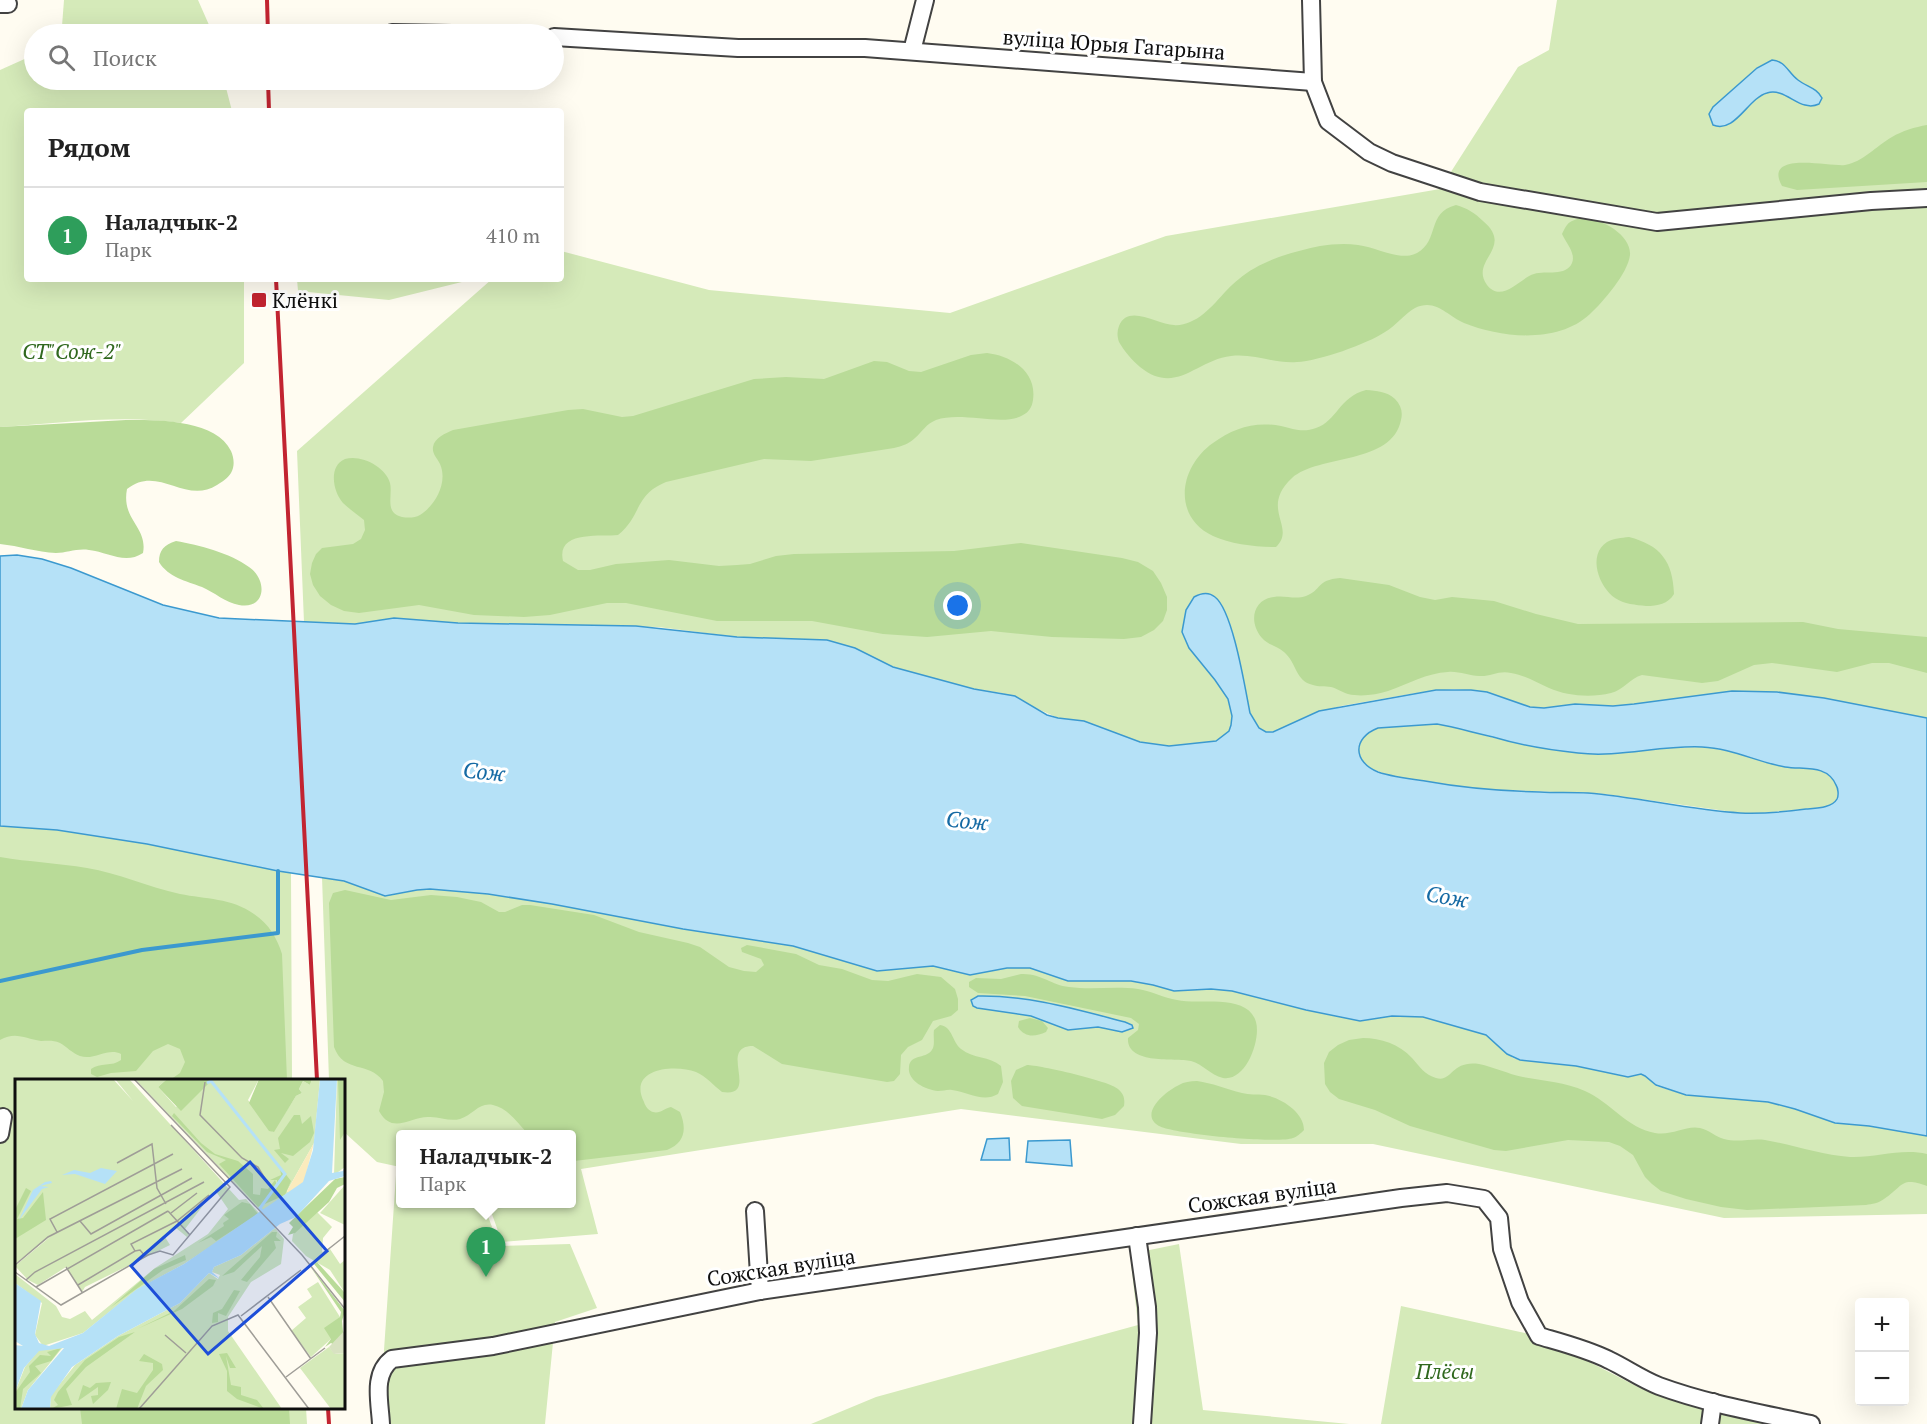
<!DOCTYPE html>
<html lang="ru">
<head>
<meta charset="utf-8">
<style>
  :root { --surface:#fff; --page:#f2f2f2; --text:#222; --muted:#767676; --line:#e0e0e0; --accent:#1a73e8 }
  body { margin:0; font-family:"PT Serif",serif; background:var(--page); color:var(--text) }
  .controls { position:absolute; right:18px; bottom:18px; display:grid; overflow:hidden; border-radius:6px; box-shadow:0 6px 24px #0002 }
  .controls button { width:54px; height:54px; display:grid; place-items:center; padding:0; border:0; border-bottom:2px solid var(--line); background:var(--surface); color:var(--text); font:30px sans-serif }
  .you { position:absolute; left:958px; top:606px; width:21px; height:21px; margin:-15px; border:4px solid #fff; border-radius:50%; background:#1a73e8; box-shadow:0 0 0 9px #1a73e833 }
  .badge { display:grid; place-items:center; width:39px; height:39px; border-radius:50%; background:var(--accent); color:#fff; font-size:20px; font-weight:700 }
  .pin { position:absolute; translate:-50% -50px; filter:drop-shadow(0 2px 3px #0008) }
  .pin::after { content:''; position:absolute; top:32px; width:21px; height:18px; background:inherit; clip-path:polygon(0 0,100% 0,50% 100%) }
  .popup { position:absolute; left:396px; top:1130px; width:180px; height:78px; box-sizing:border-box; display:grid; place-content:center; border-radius:6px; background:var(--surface); filter:drop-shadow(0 2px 4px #0005); font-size:20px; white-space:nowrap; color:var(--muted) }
  .popup b { font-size:22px; color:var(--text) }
  .popup::after { content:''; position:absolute; left:50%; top:100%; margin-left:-12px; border:12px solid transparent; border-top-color:var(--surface) }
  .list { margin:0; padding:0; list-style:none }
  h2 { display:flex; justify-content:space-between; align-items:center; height:78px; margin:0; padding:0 24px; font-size:26px }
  h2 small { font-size:20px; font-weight:400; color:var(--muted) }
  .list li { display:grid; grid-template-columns:39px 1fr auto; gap:18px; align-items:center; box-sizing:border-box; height:96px; padding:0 24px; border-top:2px solid var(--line) }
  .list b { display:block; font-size:22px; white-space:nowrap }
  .list p { margin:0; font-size:20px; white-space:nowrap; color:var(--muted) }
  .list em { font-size:20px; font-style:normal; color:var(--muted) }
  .icon { flex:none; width:33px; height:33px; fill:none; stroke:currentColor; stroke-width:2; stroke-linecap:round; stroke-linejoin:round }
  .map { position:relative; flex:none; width:1927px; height:1424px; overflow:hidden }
  .search { position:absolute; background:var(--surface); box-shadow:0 6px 24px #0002; left:24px; top:24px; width:540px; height:66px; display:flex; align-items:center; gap:15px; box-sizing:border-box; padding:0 21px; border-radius:33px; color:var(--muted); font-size:22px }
  .panel { position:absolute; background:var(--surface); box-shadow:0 6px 24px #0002; left:24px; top:108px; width:540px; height:174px; border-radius:6px }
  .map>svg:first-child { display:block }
  .green { fill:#d5eab9 }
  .forest { fill:#b9db98 }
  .water { fill:#b5e1f7; stroke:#3b99cf; stroke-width:1.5; fill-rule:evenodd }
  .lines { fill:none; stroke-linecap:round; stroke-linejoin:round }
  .stream { stroke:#3b99cf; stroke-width:4 }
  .minor-casing { stroke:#424242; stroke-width:20 }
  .minor { stroke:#fff; stroke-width:16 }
  .rail { stroke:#c22431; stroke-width:4 }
  .poi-dot { fill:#c22431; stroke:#fff; stroke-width:2 }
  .labels { text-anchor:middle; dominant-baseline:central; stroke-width:6; stroke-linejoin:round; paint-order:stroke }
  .street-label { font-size:21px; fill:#0f0f0f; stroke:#fff }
  .poi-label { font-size:21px; fill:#0f0f0f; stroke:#fff; text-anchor:start }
  .park-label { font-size:21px; font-style:italic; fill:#30681e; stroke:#fff }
  .water-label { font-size:22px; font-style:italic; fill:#156aa4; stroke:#fff }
  .inset-river { fill:none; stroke:#b5e1f7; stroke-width:3 }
  .inset-road { fill:none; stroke:#9f9d97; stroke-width:1.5 }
  .view { fill:#1d4ed8; fill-opacity:0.15; stroke:#1d4ed8; stroke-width:3 }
  .inset-edge { fill:none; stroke:#0f0f0f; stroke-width:3 }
</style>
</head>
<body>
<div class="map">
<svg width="1927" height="1424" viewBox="0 0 1927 1424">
  <rect width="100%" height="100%" fill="#fffcf1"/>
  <!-- green -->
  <g class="green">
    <polygon points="64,0 198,0 213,34 57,34 62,26"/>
    <polygon points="1557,0 1927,0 1927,718 1824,698 1777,692 1613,706 1575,704 1544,708 1530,707 1487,692 1454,689 1416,693 1341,706 1305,717 1280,730 1266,732 1259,728 1250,713 1230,624 1194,597 1186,610 1182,632 1189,648 1215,680 1228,699 1232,716 1231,725 1229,731 1216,741 1169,746 1140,742 1084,721 1058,718 1002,693 974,689 893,667 869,656 737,637 658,627 458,623 394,618 355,624 304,622 297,451 492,279 561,279 561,251 709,290 950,313 1166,236 1440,189 1518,67 1549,50"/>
    <path d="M29,57L34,67V80H224L232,111H27V279H244V363L181,423C122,414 60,423 0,427V70Z"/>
    <polygon points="297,279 474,279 389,300 298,291"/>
    <polygon points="1437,724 1455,727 1494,738 1579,753 1612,754 1662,748 1704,747 1740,753 1775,765 1819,769 1828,775 1836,783 1838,791 1837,799 1832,804 1825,807 1762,813 1740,813 1605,794 1479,789 1390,776 1370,768 1362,761 1359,753 1359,745 1363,738 1370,731 1378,728"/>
    <polygon points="0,826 57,830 147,844 291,873 292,1080 16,1080 16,1408 306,1408 307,1424 0,1424"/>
    <polygon points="322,877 352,883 385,896 417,890 430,889 488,894 552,904 683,929 793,946 877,971 933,966 970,975 1007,968 1030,968 1068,981 1131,981 1153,985 1175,991 1211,989 1232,991 1306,1010 1360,1021 1392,1016 1423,1017 1486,1035 1513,1058 1520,1060 1576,1066 1628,1077 1641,1074 1645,1075 1656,1086 1686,1095 1768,1102 1795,1109 1835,1123 1869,1126 1927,1136 1927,1214 1724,1218 1373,1144 1241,1144 961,1109 581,1169 598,1234 502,1242 489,1206 486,1204 572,1204 572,1134 400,1134 400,1167 377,1162 344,1132 344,1080 329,1080"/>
    <polygon points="396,1175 400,1175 400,1204 480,1204 485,1208 499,1246 570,1244 597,1308 555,1322 545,1424 383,1424 384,1350"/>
    <polygon points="1179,1244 1203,1410 1349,1424 811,1424 876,1397 1138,1325 1130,1254"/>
    <polygon points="1401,1306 1539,1336 1642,1389 1713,1402 1793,1424 1381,1424"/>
  </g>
  <!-- forest -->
  <g class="forest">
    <path d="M1927,125V182L1797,190L1782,186C1762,150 1831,167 1845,165C1863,162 1876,146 1892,137C1902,131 1915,127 1927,125Z"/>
    <path d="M1456,205C1467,208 1475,213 1483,221C1515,248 1469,260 1487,285C1502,304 1520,278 1534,274C1546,270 1566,277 1572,263C1576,253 1566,243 1562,234C1565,228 1567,223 1572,221C1590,211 1632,232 1630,255C1628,273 1603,302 1590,314C1558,344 1501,338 1464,323C1447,316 1436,298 1415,308C1404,314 1396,326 1385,332C1367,344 1319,361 1297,362C1275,364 1253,353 1231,356C1196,360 1176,396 1140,367C1132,360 1124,351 1119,342C1117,336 1117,331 1119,326C1128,303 1158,325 1174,325C1178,326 1185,324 1190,322C1210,314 1222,292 1239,279C1261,260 1292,252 1320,246C1332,244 1346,243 1358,245C1376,247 1400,262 1417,253C1440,240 1426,213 1456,205Z"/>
    <path d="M987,353C1012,356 1037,372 1033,400C1032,407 1029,412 1023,415C1004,427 962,411 936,420C926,424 923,431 915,438C909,444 902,446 894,448L811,461L764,459L666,482C634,495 642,516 618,535C600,537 556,530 563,561L578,570H590L616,564L669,560L719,566L737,565L750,564L776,556L794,554L954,551L1021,543L1122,558L1138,562L1153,571L1161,583L1167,597V610L1163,621L1154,630L1141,637L1124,639L1052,637L991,631L927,637L883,634L812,621H717L626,603H607L550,615L524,617L474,615L419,605L359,613L344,611L331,605L320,596L313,585L310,574L312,563L316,554L322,548L353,544L361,539L365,530L364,520C357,514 349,509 343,503C333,492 328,466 345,459C361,454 386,467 390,483C393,495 384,513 402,517C408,518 415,518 420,515C436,505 448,482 440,464C437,458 432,454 433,447C434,438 446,433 453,430L568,410L583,409L622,417L633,416L754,379L786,377L824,379L874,361L887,362L909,371L921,372L971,355Z"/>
    <path d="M1366,390C1377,391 1386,391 1395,399C1401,405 1403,412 1401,420C1392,465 1319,454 1292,478C1259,509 1297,527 1276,547C1256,547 1230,544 1213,536C1171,516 1180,466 1213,443C1233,428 1255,421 1281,426C1294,429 1303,433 1316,428C1337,421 1339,397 1366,390Z"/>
    <path d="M126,420C156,420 216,419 231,451C234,458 235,466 231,473C228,478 222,482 217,485C185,505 158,464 127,489C121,520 148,527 143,553C125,565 108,552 89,550C77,548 67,553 56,553C37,552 19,546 0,544V427Z"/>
    <path d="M1629,537C1660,545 1673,561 1674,594C1668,604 1658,606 1646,606C1636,605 1624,604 1615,598C1599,587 1587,555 1607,542C1614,538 1621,538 1629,537Z"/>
    <path d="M176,541C199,545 230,553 249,567C268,580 266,610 239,605C226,603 214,592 202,587C186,581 168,577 159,562C159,550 164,545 176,541Z"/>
    <path d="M1340,578L1389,585L1420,597L1435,600L1452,597L1494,601L1536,614L1578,624L1803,622L1838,629L1927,637V673L1889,663H1872L1837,672L1772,663L1754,665L1718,681L1702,683L1642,675C1630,678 1624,690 1611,693C1591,698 1567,696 1549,688C1536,682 1524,675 1511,673C1499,670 1490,677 1479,676C1469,676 1459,671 1448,672C1427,673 1408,684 1388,691C1376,695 1360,697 1348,694C1342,692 1336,688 1331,687C1325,686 1318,687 1313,685C1295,681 1297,663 1284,652C1277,646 1268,645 1262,638C1248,622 1253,599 1274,597C1285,595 1295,600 1306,596C1322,590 1316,580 1340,578Z"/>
    <path d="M0,857C29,862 58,863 87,868C118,873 148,887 180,894C205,899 232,898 254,914C269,924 277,938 282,954L287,1080H170L180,1073L185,1062L180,1049L168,1044L153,1051L136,1071L111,1073L97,1077L91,1074V1069C100,1062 112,1067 121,1060V1054C108,1047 94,1061 80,1056C72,1053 67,1047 60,1043C53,1040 48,1041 41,1041C25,1039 16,1031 0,1040Z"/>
    <path d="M345,890L391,900L431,895L457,897L481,902L499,912H505L522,905H530L594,915L639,932L688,943L700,947L729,967L744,971L756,972L764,965L761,959L742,952L741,948L747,945L796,954L819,965L842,969L872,980L888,981L917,974L941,977L955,989L958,999V1010L951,1016L933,1021L922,1040L908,1047L901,1055L900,1074L894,1081L887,1082L782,1064L753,1046C717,1046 761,1098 722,1092C713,1085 707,1077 696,1072C675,1064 627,1068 644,1102C645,1106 649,1111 653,1112C660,1114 665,1108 671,1107L680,1112C687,1129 685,1143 667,1150L574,1161L572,1160V1134H528C518,1124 508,1108 493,1105C479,1102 473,1115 460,1119C449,1122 439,1116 428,1117C410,1117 392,1135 379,1111L384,1092L383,1081C369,1061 344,1074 334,1047L329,903L333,893Z"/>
    <path d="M1021,974C1041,973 1051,985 1069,987C1092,990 1115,986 1138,989C1151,991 1164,998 1177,1000C1200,1005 1248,993 1256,1022C1261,1040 1246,1082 1223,1078C1210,1075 1203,1064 1191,1061C1175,1058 1126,1065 1128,1038L1138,1030L1139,1024L1131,1018L1025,996L978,993L969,987V982L976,978L1001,979Z"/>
    <path d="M1030,1018L1042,1021L1048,1028L1046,1032C1035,1037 1025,1038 1018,1027L1019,1021Z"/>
    <path d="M940,1025C953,1027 952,1042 961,1049C974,1059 989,1056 1001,1066L1003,1082L998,1094C983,1103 968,1092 952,1090C948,1089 943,1091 938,1091C926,1090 907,1081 909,1067C910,1053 928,1060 933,1048C935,1043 933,1036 934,1030Z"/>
    <path d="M1363,1038C1381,1038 1399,1044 1412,1058C1419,1066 1425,1075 1436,1078C1452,1083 1451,1060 1479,1064C1494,1067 1508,1074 1523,1077C1544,1081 1565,1082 1585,1091C1610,1102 1627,1128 1655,1133C1672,1136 1686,1125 1700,1128C1709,1130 1716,1137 1724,1139C1738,1143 1752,1138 1765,1140C1794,1145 1821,1155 1850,1157C1876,1158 1901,1148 1927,1154V1186C1900,1176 1903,1187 1884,1199C1879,1203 1872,1204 1866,1205L1747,1210L1721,1207L1686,1199L1661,1191L1652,1184L1645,1177L1633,1155L1620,1146L1609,1142L1568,1140L1506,1151L1494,1150L1410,1126L1375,1110L1339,1099L1330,1092L1325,1084L1324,1063L1329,1052L1338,1045L1349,1040Z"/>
    <path d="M1027,1065C1039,1065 1110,1081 1118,1089C1124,1094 1125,1099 1124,1106L1115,1115L1102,1119L1022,1106L1013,1098L1011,1081L1016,1070Z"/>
    <path d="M1197,1081C1212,1083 1226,1089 1242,1093C1249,1095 1257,1094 1265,1095C1281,1098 1304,1112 1304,1130C1301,1133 1297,1137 1293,1138C1277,1144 1174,1134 1159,1126C1138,1114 1166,1091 1179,1085C1184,1082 1190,1081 1197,1081Z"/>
    <polygon points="80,1408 289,1408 290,1424 82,1424"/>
  </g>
  <!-- water -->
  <g class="water">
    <path d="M1772,60C1786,61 1788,73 1798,80C1807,87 1817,88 1822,98L1819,104C1800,113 1786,87 1767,93C1748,98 1735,134 1713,125L1709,114L1713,107L1757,68Z"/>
    <path d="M17,555L42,559L71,568L163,605L219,618L355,624L394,618L458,623L636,626L737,637L827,640L855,648L893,667L974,689L1015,696L1047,715L1058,718L1084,721L1140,742L1169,746L1216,741L1229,731L1231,725L1232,716L1228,699L1215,680L1189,648L1182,632L1186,610L1194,597C1201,593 1208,591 1215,597C1233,611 1245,688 1250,713L1259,728L1266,732H1273L1319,711L1436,690H1471L1487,692L1530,707L1544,708L1575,704L1613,706L1634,704L1732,691L1777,692L1824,698L1927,718V1136L1869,1126L1835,1123L1795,1109L1768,1102L1686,1095L1656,1085L1645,1076L1641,1074L1628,1077L1576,1066L1520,1060L1507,1054L1486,1035L1423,1017L1392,1016L1360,1021L1306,1010L1232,991L1211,989L1174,991L1153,985L1131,981H1068L1030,968H1007L970,975L933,966L877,971L793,946L683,929L552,904L488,894L430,889L417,890L385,896L344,881L278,871L147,844L57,830L0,826V556ZM1437,724C1456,727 1474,733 1493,737C1520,745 1549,750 1578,753C1619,758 1660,745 1702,747C1731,748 1757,762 1785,767C1804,770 1827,764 1836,785C1838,788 1839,795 1837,799C1832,808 1816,808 1806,809C1784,812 1762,814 1740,813C1689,810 1638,797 1588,793C1571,792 1556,793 1540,792C1501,791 1463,788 1425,781C1410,779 1393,777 1378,772C1353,762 1352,738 1378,728Z"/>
    <path d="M978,996C1028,995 1078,1010 1125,1022L1132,1025L1133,1028L1122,1032L1098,1027L1068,1030L1031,1016L977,1008L973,1006L971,1000Z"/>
    <polygon points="1009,1138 1010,1160 981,1160 987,1139"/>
    <polygon points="1070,1140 1072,1166 1026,1162 1028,1141"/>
  </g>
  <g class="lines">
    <!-- stream -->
    <polyline class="stream" points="0,981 142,950 278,933 278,871"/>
    <defs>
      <g id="minor">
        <polyline points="1311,0 1313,82 1328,121 1369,152 1392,163 1480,192 1657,222 1871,201 1927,198"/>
        <polyline points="0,4 8,4"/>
        <polyline points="392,33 452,34"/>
        <polyline points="554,37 738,48 865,48 1313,82"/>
        <polyline points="912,51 925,0"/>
        <polyline points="0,1134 3,1117"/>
        <polyline points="755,1211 760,1291"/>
        <polyline points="1137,1236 1147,1307 1148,1333 1142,1424"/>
        <path d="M381,1424C380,1402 372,1374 392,1359L493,1346L760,1291L1401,1198L1447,1193L1484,1199L1499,1218L1502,1249L1520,1302L1539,1336C1563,1343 1587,1349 1609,1360C1626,1368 1641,1379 1659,1386C1708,1404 1760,1413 1811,1424"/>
        <polyline points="1710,1424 1713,1402"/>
      </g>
    </defs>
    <!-- minor casing -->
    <use href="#minor" class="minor-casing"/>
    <!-- minor -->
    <use href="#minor" class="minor"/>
    <!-- rail -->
    <g class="rail">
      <polyline points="267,0 268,34"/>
      <polyline points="268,80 269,111"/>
      <polyline points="276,279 317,1080"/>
      <polyline points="328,1408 329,1424"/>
    </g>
  </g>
  <!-- markers -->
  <rect class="poi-dot" x="251" y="292" width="16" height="16" rx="3"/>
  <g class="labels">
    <!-- street labels -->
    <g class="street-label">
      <text transform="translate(1114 44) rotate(4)">вуліца Юрыя Гагарына</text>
      <text transform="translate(1262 1195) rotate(-8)">Сожская вуліца</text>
      <text transform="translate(781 1267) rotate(-9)">Сожская вуліца</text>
    </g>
    <!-- poi labels -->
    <g class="poi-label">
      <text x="272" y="300">Клёнкі</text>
    </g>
    <!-- park labels -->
    <g class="park-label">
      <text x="72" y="351">СТ"Сож-2"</text>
      <text x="1445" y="1371">Плёсы</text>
    </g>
    <!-- water labels -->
    <g class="water-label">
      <text transform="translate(484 771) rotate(6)">Сож</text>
      <text transform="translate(967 820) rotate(6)">Сож</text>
      <text transform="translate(1447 896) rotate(10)">Сож</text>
    </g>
  </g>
  <!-- overview -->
  <g transform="translate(15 1079)">
    <rect width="330" height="330" fill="#fffcf1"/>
    <path d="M0,0H98L118,22L100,0H114L224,121L231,120L245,135L169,185L123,210L68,254L28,267L20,256L27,224L0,204V195L41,227L47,238L55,240L70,232L77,241L140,189L193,155L213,130L200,111L170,150L174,155L172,158L161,149L150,158L155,166L70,208L67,213L51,188L23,206L13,201L0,187L41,153L0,185ZM120,0H152L143,8L161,28L198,0H244L233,21L258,53L281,17L287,14L284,10L288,2L295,6L297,0H305L299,64L272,112L274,115L247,133ZM322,0H330V88L319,96ZM330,106V146L305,134ZM301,132L317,148L308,159L307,173L315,170L325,185L330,181V214L315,191L291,177L277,162L278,155ZM260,149L269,160L266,185L236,203L213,238V252L267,330H35L36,316L60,286L103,257L165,224L194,194L203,200L205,196L197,193L199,188L226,176ZM303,203L325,238L316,260L296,278L276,252L291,239L283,228L297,218L292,210ZM48,268L13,311L6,330H0V313L10,288L24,271ZM314,268L320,275L330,274V330H316L285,289Z" fill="#d5eab9"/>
    <path d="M152,0H198L166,32L143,8ZM244,0H297L295,6L288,2L284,10L287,14L281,17L259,53L254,52L234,24ZM323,0H330V53L325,61ZM159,34L186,64L200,75L223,82L238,95V115L245,116L246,109L253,110L260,101L262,106V101H255L266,96L265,88L276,102L270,116L243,128L204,85L211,81L192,73L157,37ZM279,36H285L287,45L296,37L299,54L295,63L278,77L266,74L274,80L270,84L259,71L265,70L263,59ZM330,98V105L322,109L314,123L280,154L273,156L278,148L274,144L320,100ZM11,109L16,112L2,140L8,139L28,113L31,141L0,160V131ZM227,123L235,125L243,135L201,162L196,158L183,164L209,147L208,144L214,140L209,136ZM257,153H262L261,158L266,162H259L261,169L232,203L226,201L245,178L247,167L219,193L207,197ZM170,176L171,181L148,191L96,228L139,190ZM302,183L330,214V223L299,185ZM295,187L330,232L327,242L330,273L316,264L310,268L316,260L309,249L325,238L326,233ZM194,200L201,201L198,207L167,230L122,250L159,232ZM219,211L225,212L211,237L203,234V243L197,244L198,234L207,230ZM120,253L71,288L51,310L57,326L36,330L43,326L39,321L43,313L70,281L104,258ZM46,269L36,282L20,287L26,294L8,310L5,330H0V314L15,293L14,287L25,276L36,277L32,273ZM212,274L221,289H215L211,277L216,306L226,308V316L242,321L249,330L222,320L212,312V292L204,275ZM129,275L147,285L148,291L131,307L122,330H101L107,310L122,314L138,291V284L124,282ZM96,303L93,311L78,325L76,317L83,316V308L63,322L68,306L75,309L81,304Z" fill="#b9db98"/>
    <path d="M299,64L289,103L274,115L272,112Z" fill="#fbebbd"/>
    <path d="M330,251V274L319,275L314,268Z" fill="#d8e2c1"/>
    <path d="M305,0H322L317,94L328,92L330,88V97L314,102L281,138L265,145L226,176L199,188L197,193L205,200L194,194L165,224L103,257L57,288L36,318L35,330H6L13,311L49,269L24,272L9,289L0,313V266L8,267L0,262V204L26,222L20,255L24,264L34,267L68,254L122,210L169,185L288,103L298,71ZM86,89L102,92L90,105L60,95L47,96L59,91L75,94ZM36,102L37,104L25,107L34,108L27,110L4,141L18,111L30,103Z" fill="#b5e1f7"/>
    <path class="inset-river" d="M192,4L196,2L270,95L245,129L248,133"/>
    <path class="inset-road" d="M119,0L287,176L330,230M190,3L185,36L227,79L243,88L252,103M102,84L137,65L142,109L151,125M153,132L175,156M156,134L182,114M65,142L76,155L177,99M42,153L35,140L158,75M120,172L116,165L162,142L194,116M311,172L330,157M0,186L33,158L167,90M51,188L67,213M0,193L46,226L133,176L145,172L158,176L215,108L156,46M11,201L20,193L189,103M63,206L120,172L125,171L130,177M21,208L153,132M253,218L296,280M226,237L286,191M150,256L171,274M271,298L310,269M124,330L197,247L223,236L294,330"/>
    <path class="view" d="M235,83L312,172L193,275L116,187Z"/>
    <rect width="330" height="330" class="inset-edge"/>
  </g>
</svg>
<div class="controls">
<button>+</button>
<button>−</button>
</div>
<div class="you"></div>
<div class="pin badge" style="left:486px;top:1277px;background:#2e9e5b">1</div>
<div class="popup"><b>Наладчык-2</b>Парк</div>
<div class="search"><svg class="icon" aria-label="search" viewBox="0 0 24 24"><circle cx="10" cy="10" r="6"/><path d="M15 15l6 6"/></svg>Поиск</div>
<section class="panel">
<h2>Рядом<small></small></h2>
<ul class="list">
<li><span class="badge" style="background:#2e9e5b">1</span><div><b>Наладчык-2</b><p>Парк</p></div><em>410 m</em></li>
</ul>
</section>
</div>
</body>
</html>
